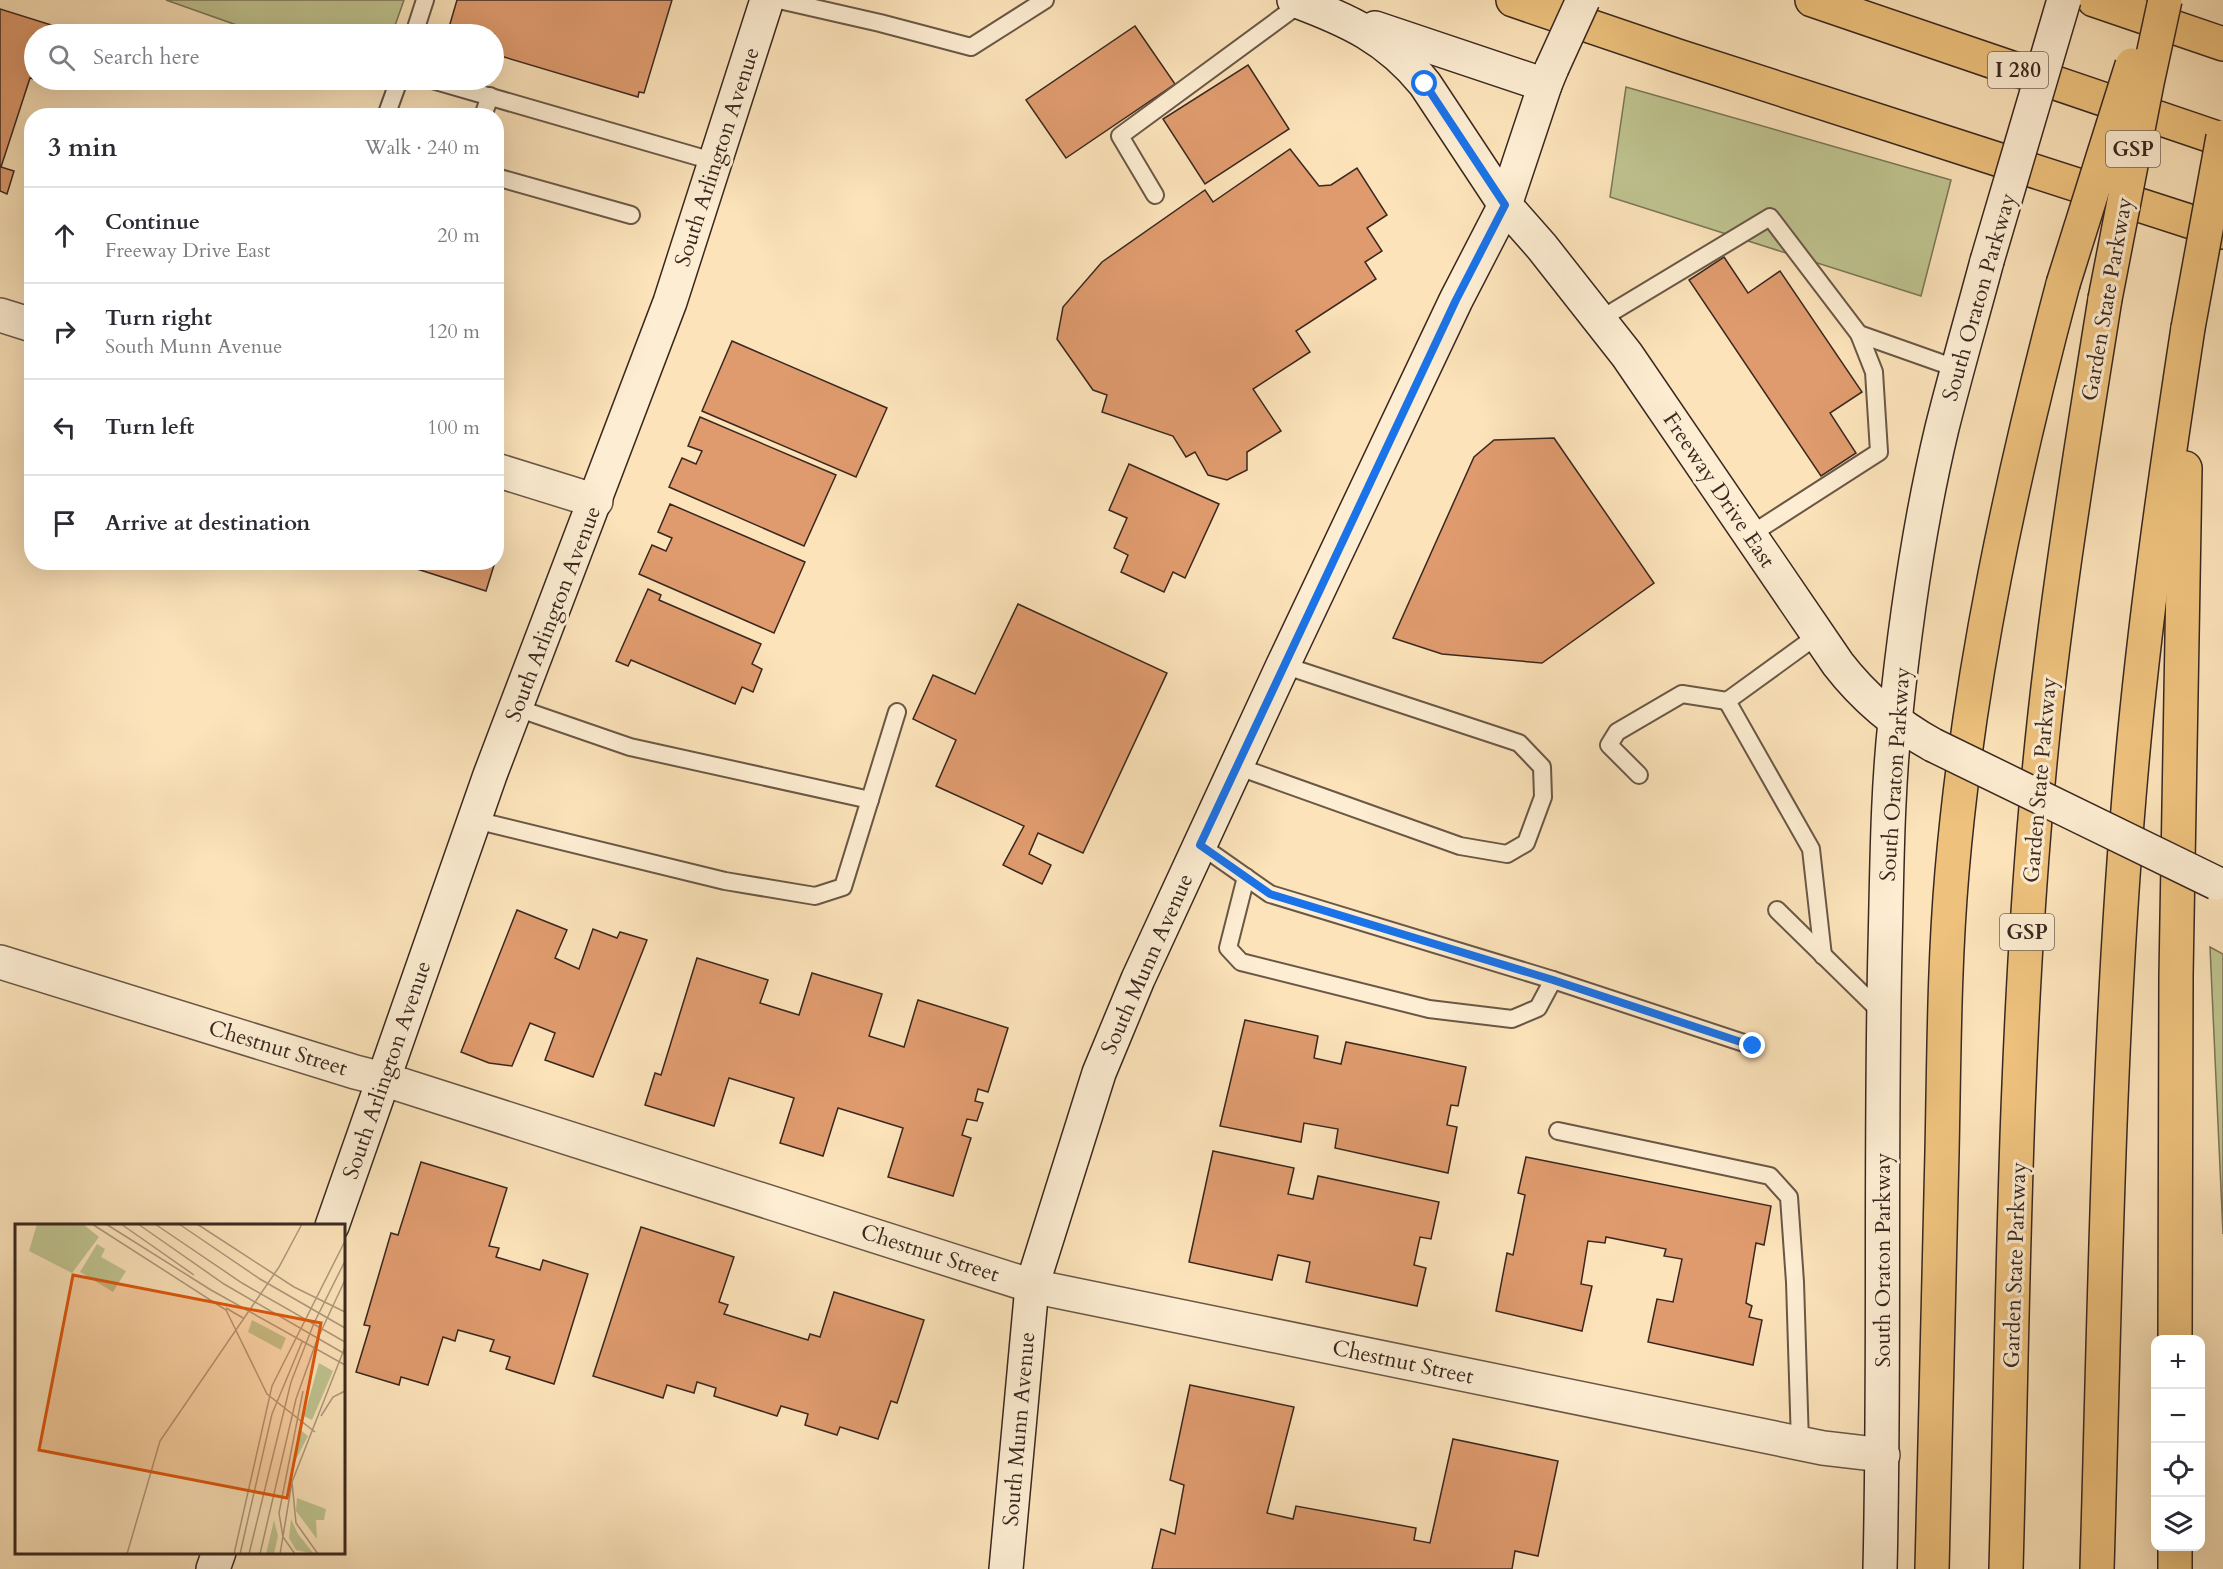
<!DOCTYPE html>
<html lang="en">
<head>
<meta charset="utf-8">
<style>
  :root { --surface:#fff; --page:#f2f2f3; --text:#2b2b33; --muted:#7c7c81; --line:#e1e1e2 }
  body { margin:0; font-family:Cardo,serif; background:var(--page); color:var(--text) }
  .controls { position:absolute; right:18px; bottom:18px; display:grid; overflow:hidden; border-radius:12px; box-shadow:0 6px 24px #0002 }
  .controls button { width:54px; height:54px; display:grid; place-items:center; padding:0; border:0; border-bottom:2px solid var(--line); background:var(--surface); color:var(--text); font:30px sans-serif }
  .stop { position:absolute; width:18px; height:18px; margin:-14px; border:4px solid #1a73e8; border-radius:50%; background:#fff }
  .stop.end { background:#1a73e8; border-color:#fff; box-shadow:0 2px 6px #0008 }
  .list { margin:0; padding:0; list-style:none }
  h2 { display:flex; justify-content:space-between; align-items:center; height:78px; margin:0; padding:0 24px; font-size:26px }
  h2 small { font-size:20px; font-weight:400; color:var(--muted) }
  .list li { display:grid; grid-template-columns:39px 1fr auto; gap:18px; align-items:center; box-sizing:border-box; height:96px; padding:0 24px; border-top:2px solid var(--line) }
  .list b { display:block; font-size:22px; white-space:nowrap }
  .list p { margin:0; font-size:20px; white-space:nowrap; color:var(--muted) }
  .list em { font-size:20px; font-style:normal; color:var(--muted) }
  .icon { flex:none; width:33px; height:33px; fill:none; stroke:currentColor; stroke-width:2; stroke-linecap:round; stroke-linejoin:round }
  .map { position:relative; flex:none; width:2223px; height:1569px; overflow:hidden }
  .search { position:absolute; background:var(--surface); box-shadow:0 6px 24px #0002; left:24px; top:24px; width:480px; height:66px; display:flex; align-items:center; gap:15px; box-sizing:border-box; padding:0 21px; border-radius:33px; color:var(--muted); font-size:22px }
  .panel { position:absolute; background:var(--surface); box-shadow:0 6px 24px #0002; left:24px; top:108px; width:480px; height:462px; border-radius:24px }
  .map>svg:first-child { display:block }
  .green { fill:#bfc490; stroke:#7c7658; stroke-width:1.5 }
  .building { fill:#df9b6e; stroke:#3a2820; stroke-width:1.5 }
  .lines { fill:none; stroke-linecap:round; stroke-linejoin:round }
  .lane-casing { stroke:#6a5746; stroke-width:20 }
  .street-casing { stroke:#6a5746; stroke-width:36 }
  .secondary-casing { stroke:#3a2820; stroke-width:36 }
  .highway-casing { stroke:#3a2820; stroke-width:36 }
  .lane { stroke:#fdedd2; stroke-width:16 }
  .street { stroke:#fdedd2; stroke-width:33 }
  .secondary { stroke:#fdedd2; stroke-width:33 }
  .highway { stroke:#eec27d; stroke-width:33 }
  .secondary-bridge-casing { stroke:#3a2820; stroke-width:36; stroke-linecap:butt }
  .highway-bridge-casing { stroke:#3a2820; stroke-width:36; stroke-linecap:butt }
  .secondary-bridge { stroke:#fdedd2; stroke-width:33 }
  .highway-bridge { stroke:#eec27d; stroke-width:33 }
  .route { stroke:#1a73e8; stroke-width:8 }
  .labels { text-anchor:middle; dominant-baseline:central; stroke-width:6; stroke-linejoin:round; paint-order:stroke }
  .shield { fill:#fdedd2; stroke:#746355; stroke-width:1.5 }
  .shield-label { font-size:21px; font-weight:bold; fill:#3a2820 }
  .street-label { font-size:22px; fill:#3a2820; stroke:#fdedd2 }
  .inset-road { fill:none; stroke:#ae987c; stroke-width:1.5 }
  .view { fill:#df570d; fill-opacity:0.15; stroke:#df570d; stroke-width:3 }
  .inset-edge { fill:none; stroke:#3a2820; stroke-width:3 }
</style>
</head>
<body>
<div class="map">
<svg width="2223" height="1569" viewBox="0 0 2223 1569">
  <rect width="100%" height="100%" fill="#fce3ba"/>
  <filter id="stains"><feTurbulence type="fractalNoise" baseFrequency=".00333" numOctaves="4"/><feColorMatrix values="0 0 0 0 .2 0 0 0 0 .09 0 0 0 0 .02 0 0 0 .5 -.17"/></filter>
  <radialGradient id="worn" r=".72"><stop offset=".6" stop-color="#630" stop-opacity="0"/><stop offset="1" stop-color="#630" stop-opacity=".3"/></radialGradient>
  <!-- green -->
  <g class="green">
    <polygon points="166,0 404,0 392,34 262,34"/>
    <polygon points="1626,87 1951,180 1921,296 1610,197"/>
    <polygon points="2210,947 2223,954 2223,1234"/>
  </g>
  <!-- building -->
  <g class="building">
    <polygon points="457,0 672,0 644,93 639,92 638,97 494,54 494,34 447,34"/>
    <polygon points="0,9 64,29 62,34 34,34 34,79 30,78 1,167 14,171 7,194 0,191"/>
    <polygon points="1135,26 1175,84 1066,158 1026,100"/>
    <polygon points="1248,65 1289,129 1205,184 1163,119"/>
    <polygon points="1290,149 1319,186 1331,185 1357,168 1387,215 1367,228 1382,251 1365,262 1376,279 1296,331 1310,352 1253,389 1281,431 1247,452 1247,470 1227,480 1208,475 1195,452 1186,457 1173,436 1102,412 1107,395 1093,390 1057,339 1063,307 1102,262 1205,190 1213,202"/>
    <polygon points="1724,257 1748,293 1780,271 1862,392 1830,413 1856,453 1821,476 1689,280"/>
    <polygon points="732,341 887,408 856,477 702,411"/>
    <polygon points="700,417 836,475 804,546 669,487 682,458 696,464 702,451 688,446"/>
    <polygon points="1554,438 1654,583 1542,663 1442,654 1393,638 1474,457 1494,440"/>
    <polygon points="1129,464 1219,504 1185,578 1173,572 1164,592 1121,572 1128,555 1114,548 1127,518 1109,510"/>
    <polygon points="670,504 805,562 774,633 639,574 652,545 666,551 672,538 658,532"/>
    <polygon points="395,562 495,562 486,591"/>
    <polygon points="648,589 661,595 659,600 761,644 752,664 762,669 753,692 742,687 735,704 631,660 628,666 616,661"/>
    <polygon points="1018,604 1167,673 1083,853 1038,833 1029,854 1051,865 1042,884 1003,865 1024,826 936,786 956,740 913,719 933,675 975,694"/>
    <polygon points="517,910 567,930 555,958 579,969 593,929 617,938 620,932 647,940 593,1077 545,1060 555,1033 530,1023 512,1066 489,1063 461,1052"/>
    <polygon points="697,958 768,980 760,1003 799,1015 812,973 882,994 869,1036 904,1047 918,1000 1008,1028 988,1092 978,1089 975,1101 983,1103 977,1121 967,1119 962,1135 971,1138 953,1196 888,1177 903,1128 838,1108 823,1156 780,1143 794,1098 729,1078 714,1126 645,1105 655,1073 661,1075"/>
    <polygon points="1245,1020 1318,1036 1314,1058 1341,1064 1346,1042 1466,1067 1458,1106 1451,1105 1447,1125 1457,1127 1448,1173 1335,1148 1338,1129 1304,1123 1301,1142 1220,1126"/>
    <polygon points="1213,1151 1294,1168 1288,1194 1313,1199 1318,1176 1439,1202 1431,1239 1420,1237 1414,1265 1426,1268 1417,1306 1306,1282 1310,1262 1278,1255 1272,1280 1189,1262"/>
    <polygon points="1526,1157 1771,1206 1764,1245 1756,1243 1746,1303 1752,1306 1749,1317 1762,1320 1753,1365 1648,1342 1657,1299 1673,1302 1682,1259 1664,1256 1666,1249 1606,1237 1605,1243 1588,1241 1581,1284 1592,1286 1582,1331 1496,1311 1507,1253 1513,1255 1525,1195 1518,1193"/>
    <polygon points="421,1162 507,1188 489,1246 499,1248 496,1257 540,1270 543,1260 588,1274 554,1384 506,1369 510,1357 490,1351 494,1340 458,1330 455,1341 443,1337 428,1385 401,1377 399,1385 356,1372 370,1326 364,1325 391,1233 398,1235"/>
    <polygon points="641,1227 734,1257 719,1302 728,1305 724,1314 808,1340 810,1334 820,1337 834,1292 924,1320 897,1403 891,1401 878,1439 840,1427 837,1435 805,1425 808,1414 781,1406 777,1416 714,1396 716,1388 697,1382 694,1393 667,1385 663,1398 593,1376"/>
    <polygon points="1190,1385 1294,1407 1267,1513 1293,1519 1296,1506 1416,1528 1414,1540 1430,1543 1453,1439 1558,1461 1538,1556 1515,1551 1512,1569 1152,1569 1161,1529 1175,1534 1184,1485 1170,1480"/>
  </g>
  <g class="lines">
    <defs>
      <g id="lane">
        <polyline points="779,0 880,23 971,47 1045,0"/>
        <polyline points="414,34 425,0"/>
        <polyline points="432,80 716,162"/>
        <polyline points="386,116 399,80"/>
        <polyline points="483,116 490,96"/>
        <polyline points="496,177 631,215"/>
        <polyline points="1155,195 1120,136 1301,3"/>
        <polyline points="1599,320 1770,217 1859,334 1874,372 1879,452 1750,535"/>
        <polyline points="1859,334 1958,369"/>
        <polyline points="1727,701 1811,849 1823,956"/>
        <polyline points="517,708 630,747 870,800"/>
        <polyline points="1236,766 1460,846 1507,854 1526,843 1543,797 1542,767 1519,743 1283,665"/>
        <polyline points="1639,775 1609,745 1617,732 1682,694 1727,701 1818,635"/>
        <polyline points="475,820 725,881 815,896 843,887 897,712"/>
        <polyline points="1200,845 1270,894 1553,980 1753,1046"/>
        <polyline points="1246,877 1228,948 1241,962 1429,1009 1512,1019 1538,1008 1553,980"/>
        <polyline points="1777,910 1883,1014"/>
        <polyline points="1558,1131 1770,1176 1789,1197 1795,1282 1800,1443"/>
      </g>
      <g id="street">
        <polyline points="0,315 32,325"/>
        <polyline points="496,470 596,501"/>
        <polyline points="0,962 355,1072 383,1079 1032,1286 1823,1448 1883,1455"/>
      </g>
      <g id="secondary">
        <path d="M1294,0C1348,20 1388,38 1425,84L1505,205L1542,247L1627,355L1838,664C1865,699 1895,724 1933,745"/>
        <polyline points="1375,28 1545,85"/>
        <polyline points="332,1226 490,775 670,302 767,0"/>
        <polyline points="213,1569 219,1552"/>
        <polyline points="1006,1569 1032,1286 1099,1073 1138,979 1283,665 1456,300 1505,205 1545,85 1552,68"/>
        <path d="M1880,1569C1885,1362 1880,1154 1885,947C1887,872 1887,796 1895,722C1905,623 1919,524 1942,428C1956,372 1972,317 1987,261"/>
      </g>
      <g id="highway">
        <polyline points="1513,0 1678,56 2223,232"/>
        <polyline points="1812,0 2223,140"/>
        <polyline points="2094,0 2223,44"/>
        <polyline points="2175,1340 2176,976 2185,468"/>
        <path d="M1932,1569C1935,1430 1939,1291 1942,1152C1944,1059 1944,965 1952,872C1969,673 2012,476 2063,284"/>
        <path d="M2006,1569C2013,1315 2014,1060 2036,807C2050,637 2078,468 2105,299"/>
        <path d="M2097,1569C2105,1300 2108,1030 2132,762C2145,617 2166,472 2188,328"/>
        <polyline points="2175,1569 2175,1546"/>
      </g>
    </defs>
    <!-- lane casing -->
    <use href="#lane" class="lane-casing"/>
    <!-- street casing -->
    <use href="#street" class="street-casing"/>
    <!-- secondary casing -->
    <use href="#secondary" class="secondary-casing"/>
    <!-- highway casing -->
    <use href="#highway" class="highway-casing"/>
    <!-- lane -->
    <use href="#lane" class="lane"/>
    <!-- street -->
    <use href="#street" class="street"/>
    <!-- secondary -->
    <use href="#secondary" class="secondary"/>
    <!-- highway -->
    <use href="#highway" class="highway"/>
    <defs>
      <g id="secondary-bridge">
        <polyline points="1552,68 1583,0"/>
        <polyline points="1987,261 2064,0"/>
        <polyline points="1933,745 2216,883"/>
      </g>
      <g id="highway-bridge">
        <polyline points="2063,284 2132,65"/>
        <polyline points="2105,299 2147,83 2165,0"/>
        <polyline points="2188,328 2223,137"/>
      </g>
    </defs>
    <!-- secondary-bridge casing -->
    <use href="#secondary-bridge" class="secondary-bridge-casing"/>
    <!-- highway-bridge casing -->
    <use href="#highway-bridge" class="highway-bridge-casing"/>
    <!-- secondary-bridge -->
    <use href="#secondary-bridge" class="secondary-bridge"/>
    <!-- highway-bridge -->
    <use href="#highway-bridge" class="highway-bridge"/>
  </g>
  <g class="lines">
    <!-- route -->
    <polyline class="route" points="1425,84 1505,205 1456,300 1200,845 1270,894 1553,980 1753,1046"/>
  </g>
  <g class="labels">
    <!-- shield labels -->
    <g class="shield">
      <rect x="1988" y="52" width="60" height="36" rx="4.5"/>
      <rect x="2106" y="131" width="54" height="36" rx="4.5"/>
      <rect x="2000" y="914" width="54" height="36" rx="4.5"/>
    </g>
    <g class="shield-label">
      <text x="2018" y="70">I 280</text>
      <text x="2133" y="149">GSP</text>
      <text x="2027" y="932">GSP</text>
    </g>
    <!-- street labels -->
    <g class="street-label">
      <text transform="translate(717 157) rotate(-72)">South Arlington Avenue</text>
      <text transform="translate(1979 297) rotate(-74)">South Oraton Parkway</text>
      <text transform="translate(2107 299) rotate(-80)">Garden State Parkway</text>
      <text transform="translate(1719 490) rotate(56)">Freeway Drive East</text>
      <text transform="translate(553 614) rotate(-69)">South Arlington Avenue</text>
      <text transform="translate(1895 774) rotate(-86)">South Oraton Parkway</text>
      <text transform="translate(2040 780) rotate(-85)">Garden State Parkway</text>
      <text transform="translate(1147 964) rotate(-66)">South Munn Avenue</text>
      <text transform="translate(278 1048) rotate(17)">Chestnut Street</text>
      <text transform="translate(387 1070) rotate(-71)">South Arlington Avenue</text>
      <text transform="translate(930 1253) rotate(18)">Chestnut Street</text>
      <text transform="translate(1883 1260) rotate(-90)">South Oraton Parkway</text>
      <text transform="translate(2015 1265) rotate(-88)">Garden State Parkway</text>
      <text transform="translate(1403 1362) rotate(12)">Chestnut Street</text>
      <text transform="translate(1019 1429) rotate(-85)">South Munn Avenue</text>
    </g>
  </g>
  <!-- overview -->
  <g transform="translate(15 1224)">
    <rect width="330" height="330" fill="#fce3ba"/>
    <path d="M22,0H68L84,13L57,49L14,27ZM82,20L90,25L86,33L111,47L98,68L65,48ZM237,96L271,114L266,126L233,108ZM304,139L318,147L297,196L289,192ZM284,205L293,212L278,241ZM282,274L311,285L309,296H301L302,315L281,287ZM276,295L283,310L299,330L281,326L274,314ZM259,296L263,312L259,330H251Z" fill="#bfc490"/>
    <path class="inset-road" d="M77,0L211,86L252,170L300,208M91,0L196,66L330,141M106,0L179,51M123,0L209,60L330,130M140,0L227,59L330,118M164,0L245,55L330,104M182,0L279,63L330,88M211,84L228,94M306,192L318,173L330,167M277,258L281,299L303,330M112,330L145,217L264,43L287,0M219,330L257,162L330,17M225,330L257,190L287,118M234,330L276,158L299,99L330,37M245,330L281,175L302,116L330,56M265,330L277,258L330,123M280,330L268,313L264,289L288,167"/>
    <path class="view" d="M58,51L306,99L272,274L24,226Z"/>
    <rect width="330" height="330" class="inset-edge"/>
  </g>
  <rect width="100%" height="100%" filter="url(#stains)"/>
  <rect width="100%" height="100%" fill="url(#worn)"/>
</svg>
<div class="controls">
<button>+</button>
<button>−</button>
<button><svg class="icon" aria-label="locate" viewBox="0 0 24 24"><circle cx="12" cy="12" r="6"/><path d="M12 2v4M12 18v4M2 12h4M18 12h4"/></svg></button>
<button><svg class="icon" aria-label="layers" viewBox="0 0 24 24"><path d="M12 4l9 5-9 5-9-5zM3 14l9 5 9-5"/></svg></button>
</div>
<div class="stop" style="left:1425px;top:84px"></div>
<div class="stop end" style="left:1753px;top:1046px"></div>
<div class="search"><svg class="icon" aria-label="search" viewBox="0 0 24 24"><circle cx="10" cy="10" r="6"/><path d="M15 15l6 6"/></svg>Search here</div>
<section class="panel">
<h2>3 min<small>Walk · 240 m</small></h2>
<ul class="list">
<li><svg class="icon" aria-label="ahead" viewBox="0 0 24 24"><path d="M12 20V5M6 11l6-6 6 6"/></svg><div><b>Continue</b><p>Freeway Drive East</p></div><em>20 m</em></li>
<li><svg class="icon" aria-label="right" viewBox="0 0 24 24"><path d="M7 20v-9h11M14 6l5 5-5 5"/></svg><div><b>Turn right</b><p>South Munn Avenue</p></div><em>120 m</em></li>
<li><svg class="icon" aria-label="left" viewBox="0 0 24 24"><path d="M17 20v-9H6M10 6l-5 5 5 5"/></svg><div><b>Turn left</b></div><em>100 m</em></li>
<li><svg class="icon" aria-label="arrive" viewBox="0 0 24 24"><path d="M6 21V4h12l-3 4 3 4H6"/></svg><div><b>Arrive at destination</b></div></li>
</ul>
</section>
</div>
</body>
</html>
